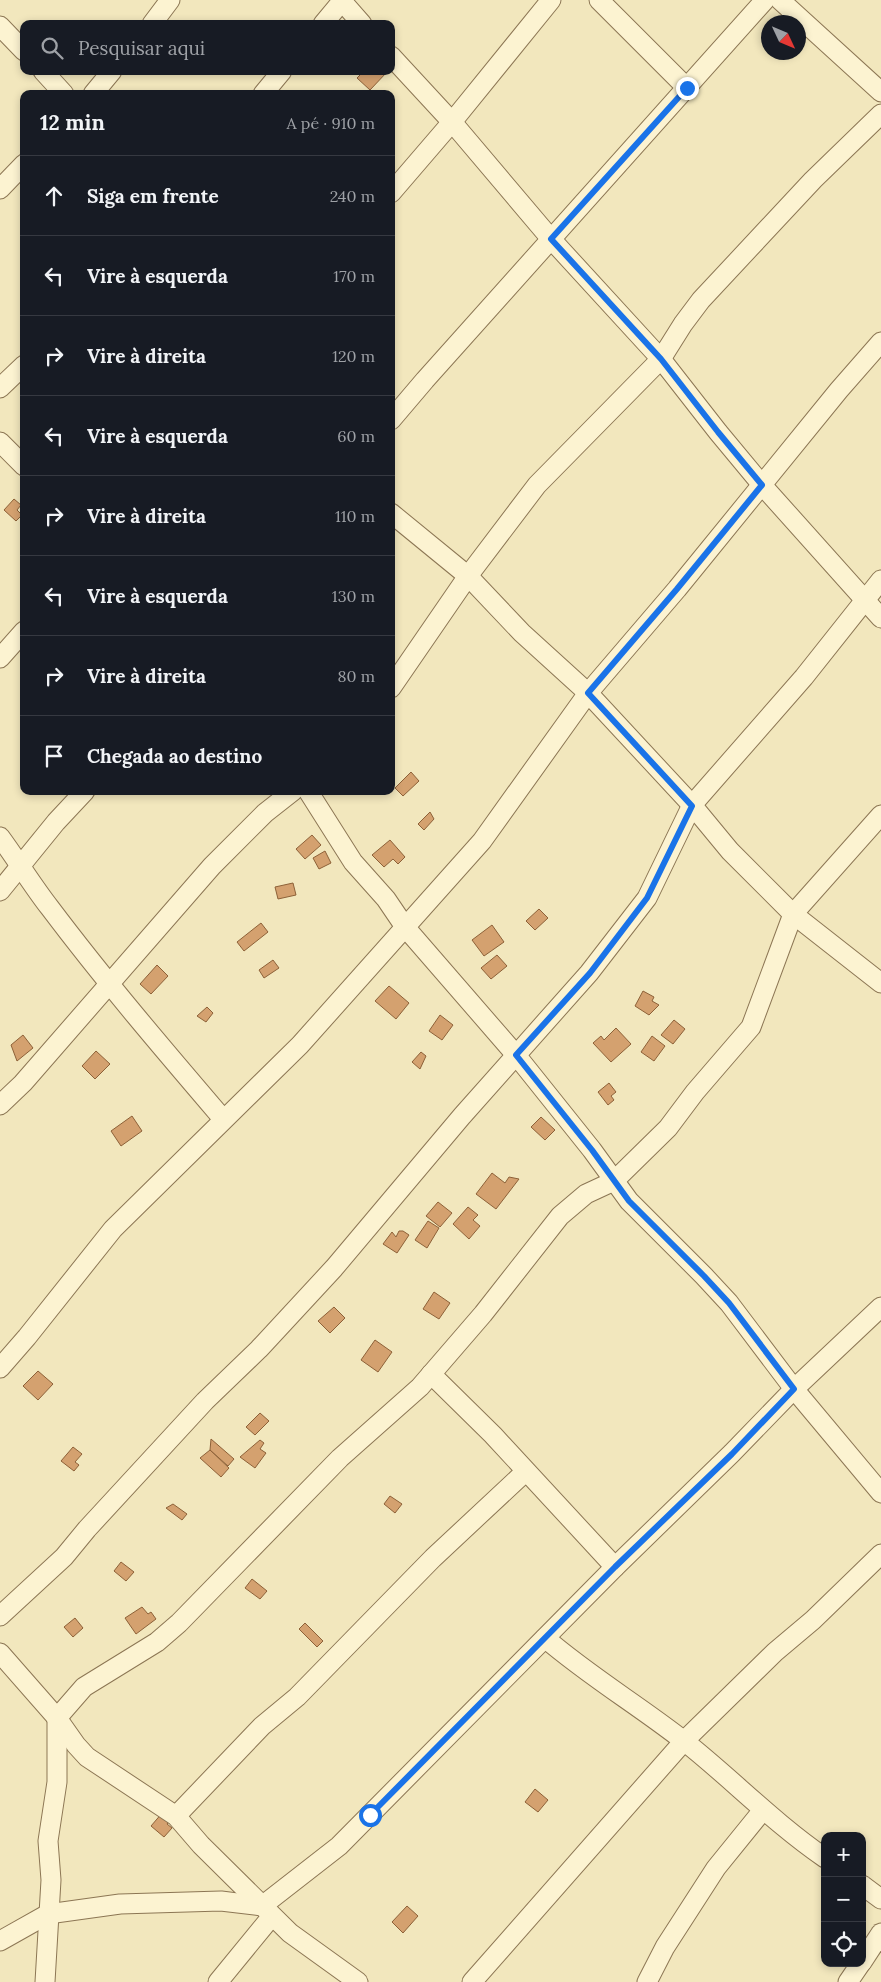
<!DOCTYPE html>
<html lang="pt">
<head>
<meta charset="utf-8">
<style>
  :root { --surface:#171b24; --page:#242831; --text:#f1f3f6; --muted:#9ea1a6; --line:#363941 }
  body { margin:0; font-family:Lora,serif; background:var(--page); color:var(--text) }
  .controls { position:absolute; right:15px; bottom:15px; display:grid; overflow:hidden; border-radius:10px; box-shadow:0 2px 8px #0003 }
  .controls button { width:45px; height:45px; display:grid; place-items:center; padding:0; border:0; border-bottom:1px solid var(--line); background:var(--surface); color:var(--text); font:25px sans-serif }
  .compass { position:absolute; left:761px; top:15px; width:45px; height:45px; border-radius:50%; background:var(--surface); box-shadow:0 2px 8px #0003; rotate:134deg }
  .stop { position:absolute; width:15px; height:15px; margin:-11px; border:4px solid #1a73e8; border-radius:50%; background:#fff }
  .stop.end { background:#1a73e8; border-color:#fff; box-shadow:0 1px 5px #0008 }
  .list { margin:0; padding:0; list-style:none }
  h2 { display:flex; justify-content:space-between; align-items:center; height:65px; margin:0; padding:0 20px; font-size:21px }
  h2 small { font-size:16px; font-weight:400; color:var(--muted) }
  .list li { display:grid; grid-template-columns:32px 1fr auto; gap:15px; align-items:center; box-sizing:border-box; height:80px; padding:0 20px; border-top:1px solid var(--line) }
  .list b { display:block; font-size:19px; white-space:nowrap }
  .list em { font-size:16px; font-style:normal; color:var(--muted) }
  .icon { flex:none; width:28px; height:28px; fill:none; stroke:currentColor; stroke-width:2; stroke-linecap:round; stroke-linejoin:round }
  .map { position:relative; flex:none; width:881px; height:1982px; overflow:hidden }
  .search { position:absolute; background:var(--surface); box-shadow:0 2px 8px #0003; left:20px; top:20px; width:375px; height:55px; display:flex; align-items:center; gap:12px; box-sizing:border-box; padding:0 18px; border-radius:10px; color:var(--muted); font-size:19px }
  .panel { position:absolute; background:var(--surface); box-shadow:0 2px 8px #0003; left:20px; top:90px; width:375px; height:705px; border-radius:10px }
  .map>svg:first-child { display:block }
  .building { fill:#d4a16f; stroke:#8d6138 }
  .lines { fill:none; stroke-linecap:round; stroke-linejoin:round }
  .minor-casing { stroke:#8c7654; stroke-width:21 }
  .minor { stroke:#fcf3d1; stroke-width:19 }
  .route { stroke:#1a73e8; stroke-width:6 }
</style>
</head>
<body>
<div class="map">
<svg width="881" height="1982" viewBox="0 0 881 1982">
  <rect width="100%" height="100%" fill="#f2e7bd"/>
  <!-- building -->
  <g class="building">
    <polygon points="364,71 386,71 387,72 370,90 357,78"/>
    <polygon points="14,499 21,505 17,510 22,515 16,521 4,510"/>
    <polygon points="411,772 419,781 403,796 395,788"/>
    <polygon points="430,812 434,819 424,830 418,824"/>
    <polygon points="312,835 321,845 305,859 296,849"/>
    <polygon points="390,840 405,857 398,864 393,859 384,867 372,855"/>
    <polygon points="325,851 331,863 319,869 313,858"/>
    <polygon points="293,883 296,895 278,899 275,887"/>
    <polygon points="539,909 548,918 535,930 526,921"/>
    <polygon points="261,923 268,932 244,951 237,942"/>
    <polygon points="492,925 504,942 484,956 472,940"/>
    <polygon points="497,955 507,966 491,979 481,968"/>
    <polygon points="273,960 279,968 264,978 259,970"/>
    <polygon points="157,965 168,976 151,994 140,984"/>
    <polygon points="389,986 409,1003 396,1019 375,1001"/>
    <polygon points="643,991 654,997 652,1001 659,1005 649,1015 635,1006"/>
    <polygon points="207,1007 213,1013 206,1022 197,1016"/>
    <polygon points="440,1015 453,1025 442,1040 429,1031"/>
    <polygon points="674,1020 685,1029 673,1044 661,1035"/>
    <polygon points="616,1028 631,1044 611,1062 593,1043 601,1036 604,1040"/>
    <polygon points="23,1035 33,1048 17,1061 11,1045"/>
    <polygon points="652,1036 665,1046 654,1061 641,1052"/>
    <polygon points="96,1051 110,1064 95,1079 82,1066"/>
    <polygon points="421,1052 426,1056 420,1069 412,1062"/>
    <polygon points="609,1083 616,1092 611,1096 614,1100 608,1105 598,1092"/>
    <polygon points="132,1116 142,1131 121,1146 111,1131"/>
    <polygon points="541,1117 555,1130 545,1140 531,1127"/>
    <polygon points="492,1173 505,1183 509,1177 519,1179 496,1209 476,1194"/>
    <polygon points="438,1202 452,1213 440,1227 426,1216"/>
    <polygon points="468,1207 478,1215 473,1220 480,1226 469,1239 453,1224"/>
    <polygon points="428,1221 439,1228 427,1248 415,1240"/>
    <polygon points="399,1231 403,1231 409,1235 397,1253 383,1244 392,1232 396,1237"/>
    <polygon points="434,1292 450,1303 439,1319 423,1309"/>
    <polygon points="334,1307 345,1318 330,1333 318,1321"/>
    <polygon points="375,1340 392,1352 378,1372 361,1360"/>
    <polygon points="38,1371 53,1384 38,1400 23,1386"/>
    <polygon points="260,1413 269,1421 255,1435 246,1427"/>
    <polygon points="211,1439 234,1459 228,1466 210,1450"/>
    <polygon points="260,1440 264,1443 260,1449 266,1453 255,1468 240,1457"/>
    <polygon points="73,1447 82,1454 75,1462 79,1465 74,1471 61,1461"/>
    <polygon points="210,1450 229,1468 221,1477 200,1458"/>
    <polygon points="390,1496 402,1504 395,1513 384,1504"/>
    <polygon points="173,1504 187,1514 182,1520 166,1508"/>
    <polygon points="121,1562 134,1572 126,1581 114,1571"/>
    <polygon points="252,1579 267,1591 260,1599 245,1588"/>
    <polygon points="142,1607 148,1614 151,1612 156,1619 136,1634 125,1618"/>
    <polygon points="75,1618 83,1628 73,1637 64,1627"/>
    <polygon points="305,1623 323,1641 317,1647 299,1629"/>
    <polygon points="535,1789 548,1800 538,1812 525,1802"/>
    <polygon points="163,1812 171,1819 167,1824 172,1828 164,1837 151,1826"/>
    <polygon points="407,1906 418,1916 403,1933 392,1922"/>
  </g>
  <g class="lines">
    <defs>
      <g id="minor">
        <polyline points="341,0 362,24"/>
        <polyline points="599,0 687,88"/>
        <polyline points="780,0 881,92"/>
        <polyline points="152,24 170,0"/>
        <polyline points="323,24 343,0"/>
        <polyline points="0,26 24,51"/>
        <polyline points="391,56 452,122 551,239 661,359 718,432 762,485 881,618"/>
        <polyline points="43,71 64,94"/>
        <polyline points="93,94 112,71"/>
        <polyline points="263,94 282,71"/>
        <polyline points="0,189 24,164"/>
        <polyline points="391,193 452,122 551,0"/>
        <polyline points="0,388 24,365"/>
        <polyline points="391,420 425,380 765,0"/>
        <polyline points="0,442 24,466"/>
        <polyline points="391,513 468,576 522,633 588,693 692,805 730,851 793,914 881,983"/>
        <polyline points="0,658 24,631"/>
        <polyline points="391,688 468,576 537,485 661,359 683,324 701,300 813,180 881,114"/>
        <polyline points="308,791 353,862 386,899 405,927 516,1055 592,1150 629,1201 704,1276 729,1303 794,1389 881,1493"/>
        <path d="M0,837C17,860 32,885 50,908C105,981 164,1050 223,1119"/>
        <polyline points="0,891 56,822 85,791"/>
        <polyline points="0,1105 23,1083 212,866 265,813 293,791"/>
        <polyline points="0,1368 27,1337 113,1229 300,1045 482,841 588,693 677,589 839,390 881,342"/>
        <polyline points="431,1374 493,1435 615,1567"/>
        <polyline points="0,1616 64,1557 87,1529 205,1401 259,1349 334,1268 462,1116 589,973 647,898 692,805 804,677 881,580"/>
        <path d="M545,1638C589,1676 638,1705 684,1741C732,1779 774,1823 825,1858"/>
        <polyline points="0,1653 57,1718 76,1745 87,1757 176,1816 201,1845 290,1933 358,1982"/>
        <polyline points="176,1816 262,1726 297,1697 433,1558 525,1472"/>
        <polyline points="862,1885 881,1899"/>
        <polyline points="0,1941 48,1914 120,1904 221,1901 262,1906 339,1846 615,1567 732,1453 794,1389 881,1307"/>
        <polyline points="862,1962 881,1933"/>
        <polyline points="45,1982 51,1880 48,1841 57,1782 57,1718 84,1687 157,1642 179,1623 340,1458 420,1387 483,1314 560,1216 586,1194 614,1181 668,1128 695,1092 751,1027 793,914 881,815"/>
        <polyline points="218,1982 272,1916"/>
        <polyline points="472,1982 684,1741 775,1652 813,1620 881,1554"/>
        <polyline points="647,1982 665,1947 716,1868 763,1810"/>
        <polyline points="848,1982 861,1963"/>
      </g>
    </defs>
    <!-- minor casing -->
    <use href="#minor" class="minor-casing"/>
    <!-- minor -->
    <use href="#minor" class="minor"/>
  </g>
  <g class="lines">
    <!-- route -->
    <polyline class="route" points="370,1815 615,1567 732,1454 794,1389 729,1303 704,1276 629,1201 592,1150 516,1055 590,973 647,898 692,806 588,693 677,589 762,485 718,432 661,359 551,239 687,88"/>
  </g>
</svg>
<div class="controls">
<button>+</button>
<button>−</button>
<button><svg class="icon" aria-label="locate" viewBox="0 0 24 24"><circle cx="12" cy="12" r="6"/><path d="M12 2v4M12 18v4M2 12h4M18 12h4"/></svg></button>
</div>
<svg class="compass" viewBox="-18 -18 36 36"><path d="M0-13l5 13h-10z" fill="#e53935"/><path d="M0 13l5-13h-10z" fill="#9ea1a6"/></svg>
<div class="stop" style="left:370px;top:1815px"></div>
<div class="stop end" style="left:687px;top:88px"></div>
<div class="search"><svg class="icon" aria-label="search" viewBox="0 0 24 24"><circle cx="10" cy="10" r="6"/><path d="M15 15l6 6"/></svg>Pesquisar aqui</div>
<section class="panel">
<h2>12 min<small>A pé · 910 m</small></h2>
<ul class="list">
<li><svg class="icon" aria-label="ahead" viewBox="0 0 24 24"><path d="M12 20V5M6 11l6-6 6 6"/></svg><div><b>Siga em frente</b></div><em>240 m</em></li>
<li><svg class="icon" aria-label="left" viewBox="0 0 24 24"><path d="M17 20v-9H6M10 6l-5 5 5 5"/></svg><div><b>Vire à esquerda</b></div><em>170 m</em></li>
<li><svg class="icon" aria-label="right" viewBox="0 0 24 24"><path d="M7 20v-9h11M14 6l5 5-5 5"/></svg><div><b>Vire à direita</b></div><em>120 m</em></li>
<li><svg class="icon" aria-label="left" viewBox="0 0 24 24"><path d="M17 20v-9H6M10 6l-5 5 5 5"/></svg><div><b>Vire à esquerda</b></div><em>60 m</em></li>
<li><svg class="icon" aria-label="right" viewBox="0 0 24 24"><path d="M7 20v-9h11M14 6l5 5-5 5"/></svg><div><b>Vire à direita</b></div><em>110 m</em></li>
<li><svg class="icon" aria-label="left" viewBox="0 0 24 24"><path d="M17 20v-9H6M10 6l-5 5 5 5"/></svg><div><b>Vire à esquerda</b></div><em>130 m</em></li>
<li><svg class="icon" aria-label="right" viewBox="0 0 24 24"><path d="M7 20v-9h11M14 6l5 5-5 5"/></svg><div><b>Vire à direita</b></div><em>80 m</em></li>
<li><svg class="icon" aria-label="arrive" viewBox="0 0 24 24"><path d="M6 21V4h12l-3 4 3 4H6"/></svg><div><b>Chegada ao destino</b></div></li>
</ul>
</section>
</div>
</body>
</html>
